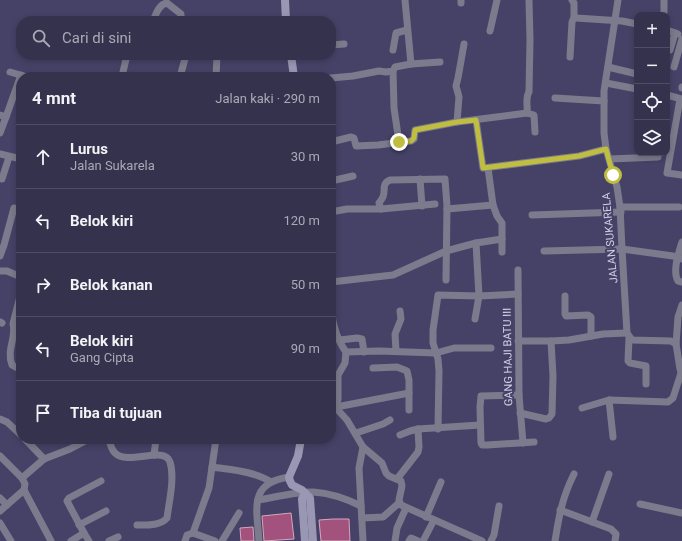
<!DOCTYPE html>
<html lang="id">
<head>
<meta charset="utf-8">
<style>
  :root { --surface:#34324d; --page:#3f3e57; --text:#f1f3f6; --muted:#a9aab6; --line:#4e4d65 }
  body { margin:0; font-family:Roboto,sans-serif; background:var(--page); color:var(--text) }
  .controls { position:absolute; right:12px; top:12px; display:grid; overflow:hidden; border-radius:8px; box-shadow:0 2px 6px #0003 }
  .controls button { width:36px; height:36px; display:grid; place-items:center; padding:0; border:0; border-bottom:1px solid var(--line); background:var(--surface); color:var(--text); font:20px sans-serif }
  .stop { position:absolute; width:12px; height:12px; margin:-9px; border:3px solid #c0be40; border-radius:50%; background:#fff }
  .stop.end { background:#c0be40; border-color:#fff; box-shadow:0 1px 4px #0008 }
  .list { margin:0; padding:0; list-style:none }
  h2 { display:flex; justify-content:space-between; align-items:center; height:52px; margin:0; padding:0 16px; font-size:17px }
  h2 small { font-size:13px; font-weight:400; color:var(--muted) }
  .list li { display:grid; grid-template-columns:26px 1fr auto; gap:12px; align-items:center; box-sizing:border-box; height:64px; padding:0 16px; border-top:1px solid var(--line) }
  .list b { display:block; font-size:15px; white-space:nowrap }
  .list p { margin:0; font-size:13px; white-space:nowrap; color:var(--muted) }
  .list em { font-size:13px; font-style:normal; color:var(--muted) }
  .icon { flex:none; width:22px; height:22px; fill:none; stroke:currentColor; stroke-width:2; stroke-linecap:round; stroke-linejoin:round }
  .map { position:relative; flex:none; width:682px; height:541px; overflow:hidden }
  .search { position:absolute; background:var(--surface); box-shadow:0 2px 6px #0003; left:16px; top:16px; width:320px; height:44px; display:flex; align-items:center; gap:10px; box-sizing:border-box; padding:0 14px; border-radius:16px; color:var(--muted); font-size:15px }
  .panel { position:absolute; background:var(--surface); box-shadow:0 2px 6px #0003; left:16px; top:72px; width:320px; height:372px; border-radius:16px }
  .map>svg:first-child { display:block }
  .building { fill:#a2527d; stroke:#d5a7bd }
  .lines { fill:none; stroke-linecap:round; stroke-linejoin:round }
  .street { stroke:#7c7b8d; stroke-width:7 }
  .secondary { stroke:#9997b3; stroke-width:8 }
  .route { stroke:#c0be40; stroke-width:5 }
  .labels { text-anchor:middle; dominant-baseline:central; stroke-width:4; stroke-linejoin:round; paint-order:stroke }
  .street-label { font-size:11px; fill:#d0cfe5; stroke:#464267 }
</style>
</head>
<body>
<div class="map">
<svg width="682" height="541" viewBox="0 0 682 541">
  <rect width="100%" height="100%" fill="#464267"/>
  <!-- building -->
  <g class="building">
    <polygon points="291,513 294,539 264,541 262,516"/>
    <polygon points="333,519 349,519 350,541 321,541 319,520"/>
    <polygon points="253,527 254,541 241,541 240,528"/>
  </g>
  <g class="lines">
    <!-- street -->
    <g class="street">
      <polyline points="405,0 411,64"/>
      <polyline points="572,0 574,3 574,15 576,18 622,21 637,24"/>
      <polyline points="618,0 604,91 604,133 606,149 617,187 620,207 622,249 627,333 632,340 671,341 676,344"/>
      <polyline points="664,0 664,12"/>
      <polyline points="461,3 461,0"/>
      <path d="M153,21C156,14 159,4 167,3L181,14V21"/>
      <polyline points="667,30 678,34"/>
      <polyline points="490,31 497,0"/>
      <polyline points="331,45 344,44"/>
      <polyline points="393,50 396,33 407,30"/>
      <polyline points="670,50 675,33"/>
      <polyline points="570,57 572,22 574,17"/>
      <polyline points="608,67 637,74"/>
      <polyline points="674,67 682,39"/>
      <polyline points="393,71 394,108 399,142"/>
      <polyline points="10,72 27,77"/>
      <polyline points="123,72 127,55"/>
      <polyline points="180,77 186,55"/>
      <polyline points="216,77 217,55"/>
      <polyline points="331,78 353,76 379,71 386,72 393,71 395,67 411,64 440,62"/>
      <polyline points="606,83 637,89"/>
      <polyline points="682,88 682,87"/>
      <polyline points="667,95 682,99"/>
      <polyline points="555,98 604,101"/>
      <polyline points="680,99 667,173 682,175"/>
      <path d="M527,113C528,106 525,98 529,92L530,40L529,0"/>
      <polyline points="0,115 6,117 0,133"/>
      <polyline points="6,117 21,75"/>
      <polyline points="476,120 483,168 579,156 606,149"/>
      <polyline points="457,122 459,97 456,86 458,78 464,44"/>
      <polyline points="331,142 351,137 354,138 356,146 378,145 411,141 414,139 415,130 457,122 527,113 534,115 535,132"/>
      <polyline points="0,154 21,159"/>
      <polyline points="610,159 658,157"/>
      <polyline points="488,168 493,205 497,216 502,223 502,252"/>
      <polyline points="2,179 9,157"/>
      <polyline points="420,179 422,206"/>
      <polyline points="331,181 353,176"/>
      <polyline points="620,207 679,207"/>
      <path d="M381,209L379,203C380,202 383,197 383,197C386,189 381,184 390,180L445,179L447,206L446,280"/>
      <polyline points="447,209 493,205"/>
      <polyline points="331,212 347,209 381,209 435,204"/>
      <polyline points="532,215 621,212"/>
      <path d="M682,242C679,252 672,271 678,281L682,282"/>
      <polyline points="544,251 622,249 673,256 682,259"/>
      <polyline points="0,256 4,245 14,208"/>
      <polyline points="518,270 519,395 523,443"/>
      <polyline points="0,271 7,271 21,277"/>
      <polyline points="331,282 393,275 446,251 476,243 502,239"/>
      <path d="M21,292L13,324C17,336 6,350 12,365L21,370"/>
      <polyline points="565,296 565,314 566,316 588,315 591,317 591,336"/>
      <polyline points="682,305 678,317 676,344 680,369 682,375"/>
      <path d="M331,310C333,325 337,340 346,352"/>
      <polyline points="475,319 479,296 476,243"/>
      <polyline points="0,322 2,323"/>
      <polyline points="629,338 628,361 630,363 646,366 646,384"/>
      <polyline points="340,340 357,338 362,339 364,352"/>
      <polyline points="518,341 551,341 569,340 603,334 627,333"/>
      <polyline points="396,351 395,334 401,319 400,311"/>
      <polyline points="346,352 379,351 436,353 454,348 491,348"/>
      <polyline points="373,368 397,367 407,371 409,380 409,410"/>
      <polyline points="519,395 481,396 480,407 481,443 482,445 487,445 534,442"/>
      <polyline points="609,400 613,437"/>
      <polyline points="331,408 409,393"/>
      <polyline points="336,408 347,420 363,447 382,463 386,473 389,476 401,481 402,486 399,500 401,505 482,541"/>
      <polyline points="336,408 338,399 338,375 345,363 346,352"/>
      <polyline points="582,408 609,400 668,402 673,398 681,373"/>
      <polyline points="520,413 546,419 549,418 552,414 553,376 551,341"/>
      <polyline points="0,419 7,422 21,435"/>
      <polyline points="438,429 439,371 438,359 433,343 433,330 438,295 479,296 518,294"/>
      <polyline points="356,433 383,424 390,420"/>
      <polyline points="400,435 410,431 418,429 480,425"/>
      <polyline points="25,439 44,459"/>
      <path d="M109,439C110,444 112,450 115,453C128,466 165,445 170,462C175,478 169,502 167,518C160,526 147,525 137,525"/>
      <polyline points="154,455 156,439"/>
      <polyline points="0,456 22,478 25,484 24,490 0,511"/>
      <path d="M212,467C231,470 254,471 271,482"/>
      <polyline points="22,478 44,459 70,449 89,439"/>
      <polyline points="397,479 418,452 419,447 418,429"/>
      <polyline points="24,490 51,541"/>
      <polyline points="0,498 7,505"/>
      <path d="M258,500C276,497 295,492 313,492C329,493 347,499 361,506"/>
      <polyline points="640,504 682,513"/>
      <polyline points="560,510 611,529 616,534 615,541"/>
      <polyline points="426,517 441,482"/>
      <polyline points="362,518 383,517 399,503"/>
      <polyline points="592,522 609,474"/>
      <polyline points="0,523 11,541"/>
      <polyline points="79,525 106,511"/>
      <polyline points="84,533 67,501 69,498 101,481"/>
      <polyline points="193,533 209,488 216,439"/>
      <polyline points="71,541 84,533 89,541"/>
      <polyline points="109,541 118,537"/>
      <polyline points="185,541 187,535 193,533 215,541"/>
      <polyline points="222,541 239,513"/>
      <path d="M259,541C257,509 248,483 289,477"/>
      <polyline points="363,541 359,468 363,447"/>
      <polyline points="395,541 397,528 406,508"/>
      <polyline points="409,541 411,538 418,541"/>
      <polyline points="423,541 434,520"/>
      <polyline points="491,541 494,535 499,506"/>
      <path d="M555,541C559,516 562,498 574,474"/>
    </g>
    <!-- secondary -->
    <g class="secondary">
      <polyline points="285,0 286,21"/>
      <polyline points="291,55 294,77"/>
      <polyline points="301,439 298,456 289,477 290,481 292,485 302,490 310,498 313,541"/>
      <polyline points="305,541 302,499 305,493"/>
    </g>
  </g>
  <g class="lines">
    <!-- route -->
    <polyline class="route" points="399,142 411,141 414,138 415,130 457,122 476,120 483,168 579,156 606,149 613,175"/>
  </g>
  <g class="labels">
    <!-- street labels -->
    <g class="street-label">
      <text transform="translate(610 238) rotate(-95)">JALAN SUKARELA</text>
      <text transform="translate(508 357) rotate(-91)">GANG HAJI BATU III</text>
    </g>
  </g>
</svg>
<div class="controls">
<button>+</button>
<button>−</button>
<button><svg class="icon" aria-label="locate" viewBox="0 0 24 24"><circle cx="12" cy="12" r="6"/><path d="M12 2v4M12 18v4M2 12h4M18 12h4"/></svg></button>
<button><svg class="icon" aria-label="layers" viewBox="0 0 24 24"><path d="M12 4l9 5-9 5-9-5zM3 14l9 5 9-5"/></svg></button>
</div>
<div class="stop" style="left:613px;top:175px"></div>
<div class="stop end" style="left:399px;top:142px"></div>
<div class="search"><svg class="icon" aria-label="search" viewBox="0 0 24 24"><circle cx="10" cy="10" r="6"/><path d="M15 15l6 6"/></svg>Cari di sini</div>
<section class="panel">
<h2>4 mnt<small>Jalan kaki · 290 m</small></h2>
<ul class="list">
<li><svg class="icon" aria-label="ahead" viewBox="0 0 24 24"><path d="M12 20V5M6 11l6-6 6 6"/></svg><div><b>Lurus</b><p>Jalan Sukarela</p></div><em>30 m</em></li>
<li><svg class="icon" aria-label="left" viewBox="0 0 24 24"><path d="M17 20v-9H6M10 6l-5 5 5 5"/></svg><div><b>Belok kiri</b></div><em>120 m</em></li>
<li><svg class="icon" aria-label="right" viewBox="0 0 24 24"><path d="M7 20v-9h11M14 6l5 5-5 5"/></svg><div><b>Belok kanan</b></div><em>50 m</em></li>
<li><svg class="icon" aria-label="left" viewBox="0 0 24 24"><path d="M17 20v-9H6M10 6l-5 5 5 5"/></svg><div><b>Belok kiri</b><p>Gang Cipta</p></div><em>90 m</em></li>
<li><svg class="icon" aria-label="arrive" viewBox="0 0 24 24"><path d="M6 21V4h12l-3 4 3 4H6"/></svg><div><b>Tiba di tujuan</b></div></li>
</ul>
</section>
</div>
</body>
</html>
